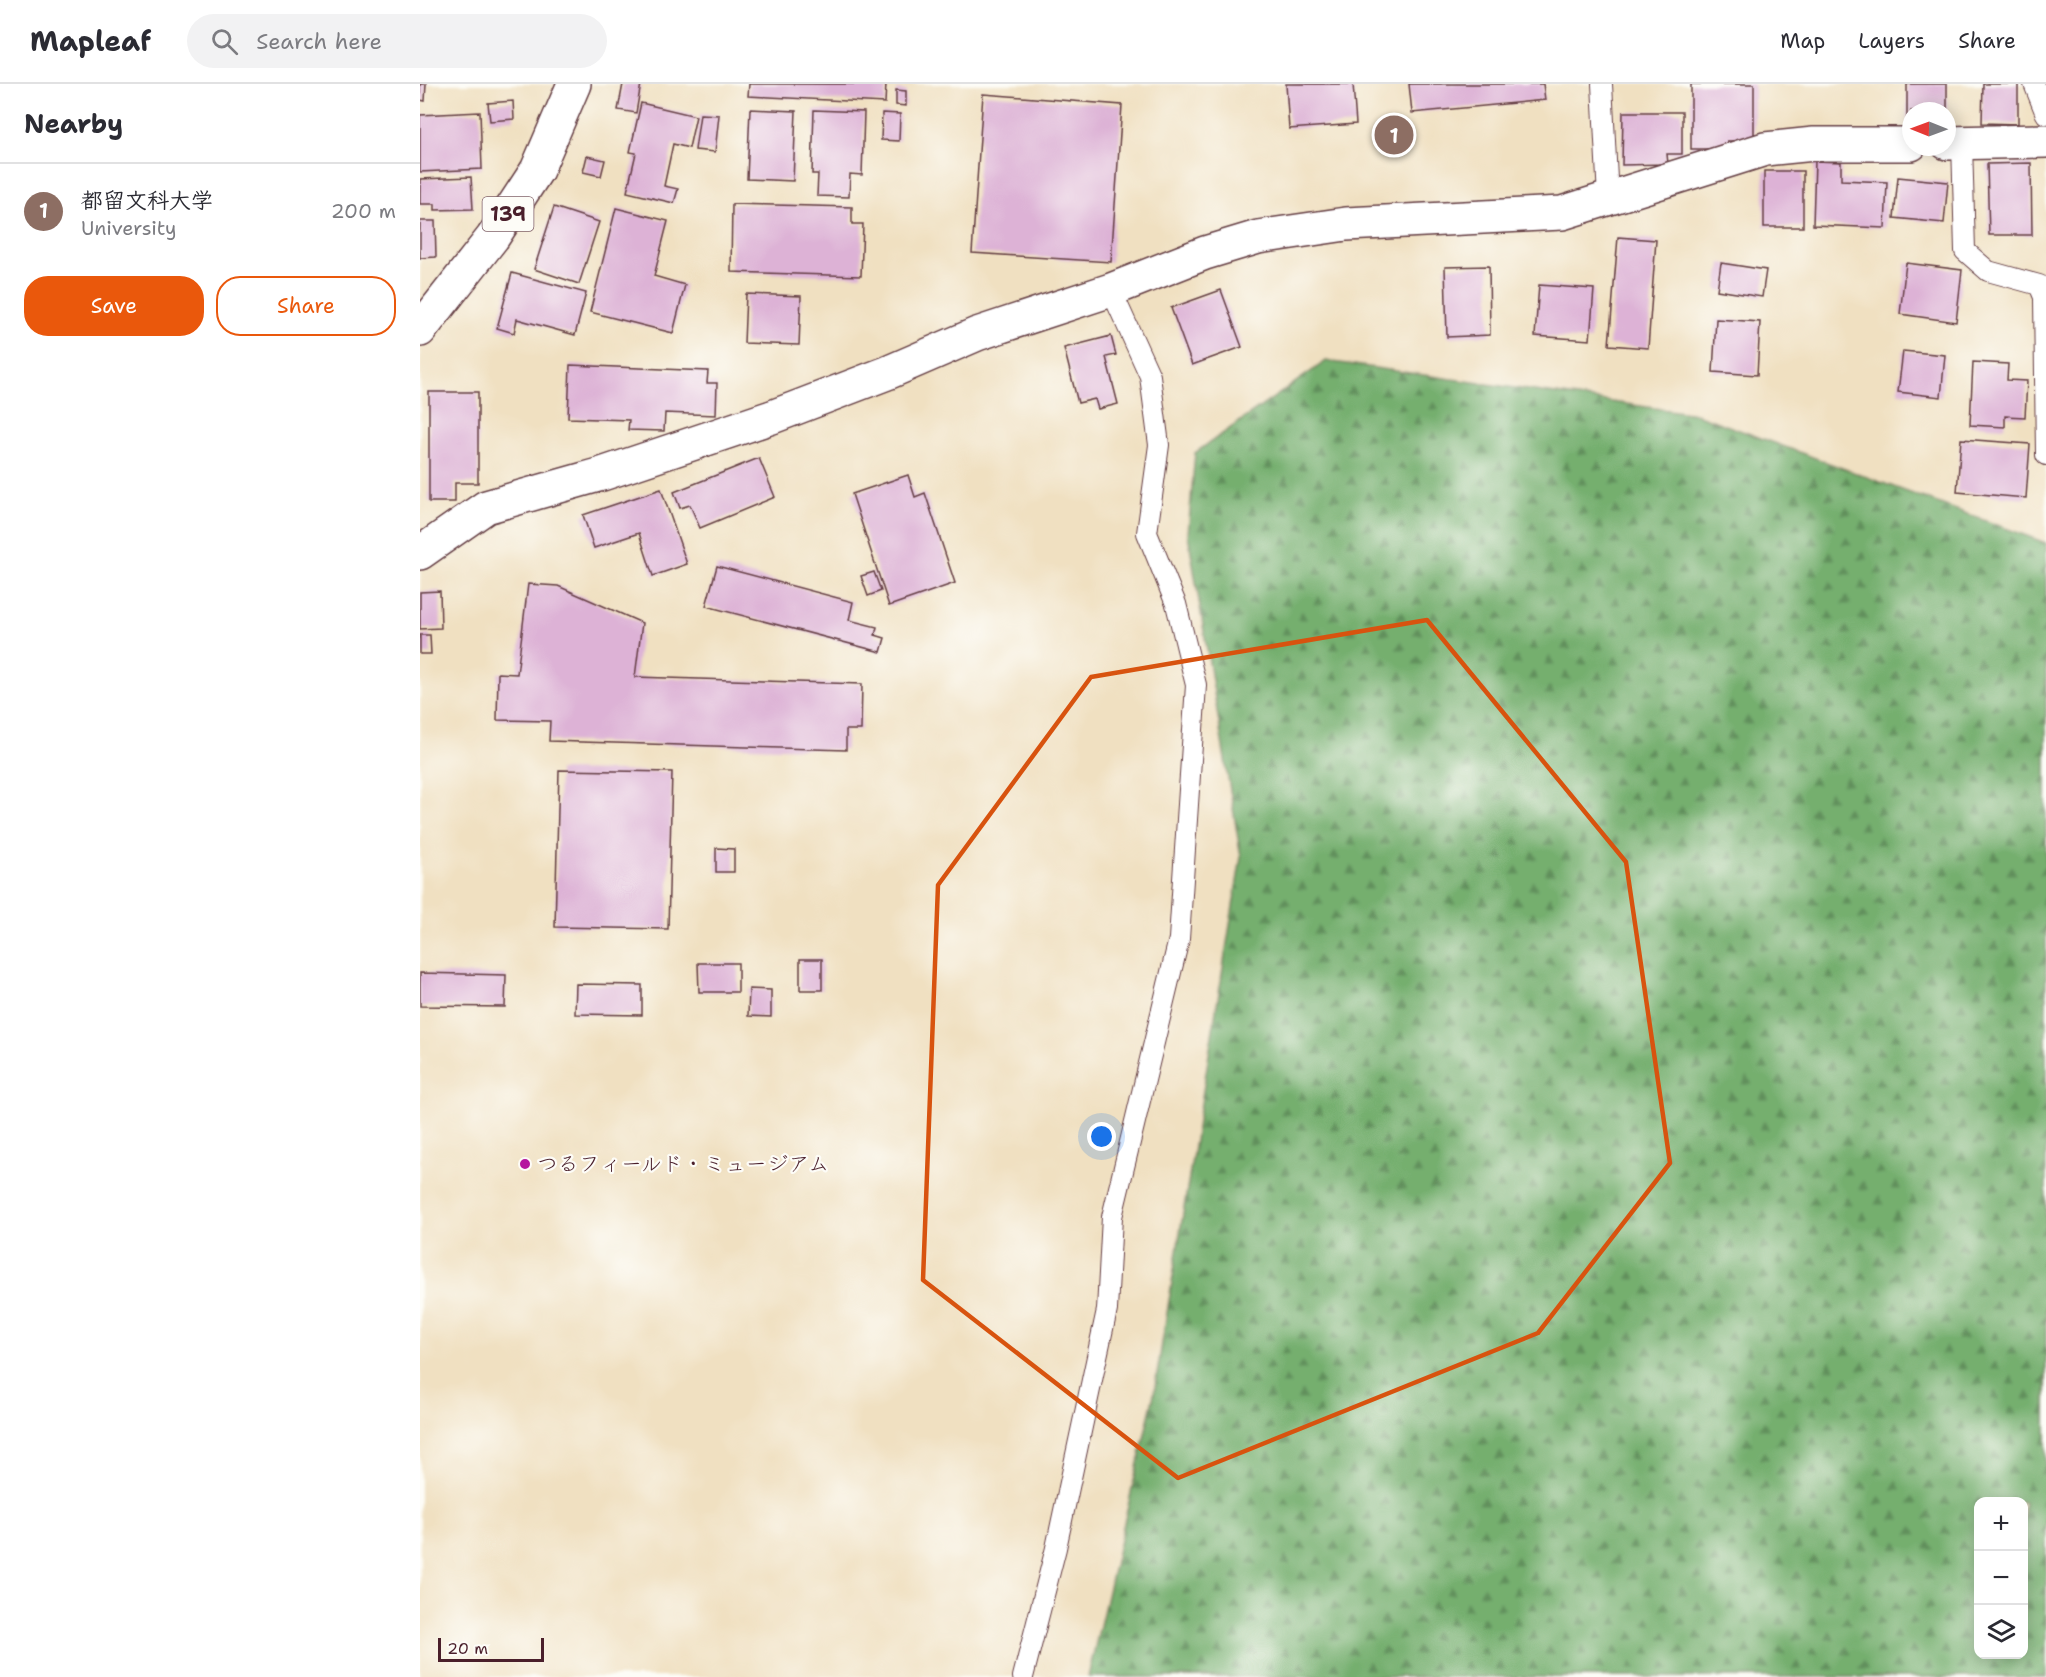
<!DOCTYPE html>
<html lang="en">
<head>
<meta charset="utf-8">
<style>
  :root { --surface:#fff; --page:#f2f2f3; --text:#2b2b33; --muted:#7c7c81; --line:#e1e1e2; --accent:#ea580c }
  body { margin:0; font-family:"Shantell Sans","Klee One",sans-serif; background:var(--page); color:var(--text) }
  .controls { position:absolute; right:18px; bottom:18px; display:grid; overflow:hidden; border-radius:12px; box-shadow:0 3px 15px #0003 }
  .controls button { width:54px; height:54px; display:grid; place-items:center; padding:0; border:0; border-bottom:2px solid var(--line); background:var(--surface); color:var(--text); font:30px sans-serif }
  .compass { position:absolute; left:1482px; top:18px; width:54px; height:54px; border-radius:50%; background:var(--surface); box-shadow:0 3px 15px #0003; rotate:271deg }
  .scale { position:absolute; left:18px; bottom:15px; width:106px; box-sizing:border-box; padding-left:6px; border:3px solid #4a1f2b; border-top:0; font-size:16px; line-height:21px; white-space:nowrap; color:#4a1f2b; -webkit-text-stroke:4px #fdfcf7; paint-order:stroke }
  .you { position:absolute; left:682px; top:1053px; width:21px; height:21px; margin:-15px; border:4px solid #fff; border-radius:50%; background:#1a73e8; box-shadow:0 0 0 9px #1a73e833 }
  .badge { display:grid; place-items:center; width:39px; height:39px; border-radius:50%; background:var(--accent); color:#fff; font-size:20px; font-weight:700 }
  .pin { position:absolute; translate:-50% -50%; border:3px solid #fff; box-shadow:0 2px 6px #0006 }
  .list { margin:0; padding:0; list-style:none }
  h2 { display:flex; justify-content:space-between; align-items:center; height:78px; margin:0; padding:0 24px; font-size:26px }
  h2 small { font-size:20px; font-weight:400; color:var(--muted) }
  .list li { display:grid; grid-template-columns:39px 1fr auto; gap:18px; align-items:center; box-sizing:border-box; height:96px; padding:0 24px; border-top:2px solid var(--line) }
  .list b { display:block; font-size:22px; white-space:nowrap }
  .list p { margin:0; font-size:20px; white-space:nowrap; color:var(--muted) }
  .list em { font-size:20px; font-style:normal; color:var(--muted) }
  .actions { display:flex; gap:12px; padding:18px 24px }
  .actions a { flex:1; padding:14px 0; border:2px solid var(--accent); border-radius:24px; text-align:center; font-size:21px; color:var(--accent) }
  .actions .main { background:var(--accent); color:#fff }
  .icon { flex:none; width:33px; height:33px; fill:none; stroke:currentColor; stroke-width:2; stroke-linecap:round; stroke-linejoin:round }
  .map { position:relative; flex:none; width:1626px; height:1593px; overflow:hidden }
  header { display:flex; align-items:center; gap:36px; box-sizing:border-box; height:84px; padding:0 30px; background:var(--surface); border-bottom:2px solid var(--line) }
  header strong { font-size:28px }
  nav { display:flex; gap:33px; margin-inline-start:auto; font-size:21px }
  .search { width:420px; height:54px; background:var(--page); display:flex; align-items:center; gap:15px; box-sizing:border-box; padding:0 21px; border-radius:33px; color:var(--muted); font-size:22px }
  main { display:flex }
  aside { flex:1; background:var(--surface) }
  .map>svg:first-child { display:block }
  .forest { fill:url(#forest-firs); stroke:#5f674c; stroke-width:1.5; fill-rule:evenodd }
  .building { fill:#ddb2d6 }
  .lines { fill:none; stroke-linecap:round; stroke-linejoin:round }
  .service-casing { stroke:#633c42; stroke-width:22 }
  .minor-casing { stroke:#633c42; stroke-width:36 }
  .trunk-casing { stroke:#633c42; stroke-width:36 }
  .service { stroke:#fff; stroke-width:20 }
  .minor { stroke:#fff; stroke-width:33 }
  .trunk { stroke:#fff; stroke-width:33 }
  .marked { fill:none; stroke:#d8530f; stroke-width:4.5; stroke-linejoin:round }
  .poi-dot { fill:#b5179e; stroke:#fdfcf7; stroke-width:2 }
  .labels { text-anchor:middle; dominant-baseline:central; stroke-width:4.5; stroke-linejoin:round; paint-order:stroke }
  .shield { fill:#fdfcf7; stroke:#806168; stroke-width:1.5 }
  .shield-label { font-size:20px; font-weight:bold; fill:#4a1f2b }
  .poi-label { font-size:21px; fill:#4a1f2b; stroke:#fdfcf7; text-anchor:start }
</style>
</head>
<body>
<header>
<strong>Mapleaf</strong>
<div class="search"><svg class="icon" aria-label="search" viewBox="0 0 24 24"><circle cx="10" cy="10" r="6"/><path d="M15 15l6 6"/></svg>Search here</div>
<nav><a>Map</a><a>Layers</a><a>Share</a></nav>
</header>
<main>
<aside>
<h2>Nearby<small></small></h2>
<ul class="list">
<li><span class="badge" style="background:#8d6e63">1</span><div><b>都留文科大学</b><p>University</p></div><em>200 m</em></li>
</ul>
<div class="actions"><a class="main">Save</a><a>Share</a></div>
</aside>
<div class="map">
<svg width="1626" height="1593" viewBox="0 0 1626 1593">
  <defs>
    <pattern id="forest-firs" width="22" height="20" patternUnits="userSpaceOnUse" patternTransform="scale(1.5)"><rect width="22" height="20" fill="#74af6e"/><path d="M5 1l3.5 6h-7zM16 11l3.5 6h-7z" fill="#618e5b"/></pattern>
  </defs>
  <rect width="100%" height="100%" fill="#fdfcf7"/>
  <filter id="ink" filterUnits="userSpaceOnUse"><feTurbulence type="fractalNoise" baseFrequency=".0167" numOctaves="2"/><feDisplacementMap in="SourceGraphic" scale="12" xChannelSelector="R" yChannelSelector="G"/><feConvolveMatrix kernelMatrix="1 2 1 2 8 2 1 2 1" color-interpolation-filters="sRGB"/></filter>
  <filter id="wash" filterUnits="userSpaceOnUse"><feTurbulence type="fractalNoise" baseFrequency=".008" numOctaves="4" result="noise"/><feDisplacementMap in="SourceGraphic" scale="24" xChannelSelector="R" yChannelSelector="G"/><feGaussianBlur stdDeviation="1.35" result="paint"/><feColorMatrix in="noise" values="0 0 0 0 0 0 0 0 0 0 0 0 0 0 0 0 0 1.4 0 .05"/><feComposite in="paint" operator="in"/></filter>
  <g filter="url(#wash)">
    <rect width="100%" height="100%" fill="#f0e0c1"/>
    <!-- forest -->
    <path class="forest" d="M906,277L1276,330L1626,459V1593H668L733,1315L821,773L768,450L775,369ZM1558,1418H1604V1570H1558Z"/>
    <g id="blocks">
      <!-- building -->
      <g class="building">
        <polygon points="0,0 6,0 5,17 0,16"/>
        <polygon points="203,0 221,0 216,29 198,26"/>
        <polygon points="329,0 466,0 465,19 328,12"/>
        <polygon points="866,0 933,0 936,40 869,45"/>
        <polygon points="989,0 1123,0 1125,16 992,29"/>
        <polygon points="1271,0 1334,0 1334,57 1307,57 1308,65 1271,65"/>
        <polygon points="1487,0 1527,0 1527,27 1491,27 1491,41 1487,41"/>
        <polygon points="1563,0 1598,0 1598,40 1562,39"/>
        <polygon points="476,6 486,7 486,22 476,21"/>
        <polygon points="563,10 702,21 691,178 552,169"/>
        <polygon points="93,17 94,35 70,37 68,19"/>
        <polygon points="221,19 276,32 269,64 253,60 244,102 258,105 254,119 207,108 216,69 210,68"/>
        <polygon points="330,25 376,27 373,97 327,95"/>
        <polygon points="394,26 444,28 442,91 430,90 429,113 397,112 398,90 392,90"/>
        <polygon points="60,28 62,85 0,88 0,31"/>
        <polygon points="1203,28 1262,28 1262,70 1247,70 1248,80 1202,81"/>
        <polygon points="462,29 480,30 479,57 461,56"/>
        <polygon points="280,30 299,31 295,68 275,66"/>
        <polygon points="167,72 185,76 181,92 163,88"/>
        <polygon points="1395,77 1421,78 1421,96 1467,98 1465,144 1393,141"/>
        <polygon points="1611,79 1612,151 1569,151 1567,80"/>
        <rect x="1344" y="87" width="39" height="56"/>
        <polygon points="51,93 53,125 15,126 15,120 0,120 0,95"/>
        <polygon points="1478,93 1528,98 1524,139 1474,134"/>
        <polygon points="312,120 432,123 432,140 443,140 441,192 311,188"/>
        <polygon points="134,123 179,138 159,200 114,185"/>
        <polygon points="196,124 248,137 234,192 265,201 253,249 170,228"/>
        <polygon points="0,137 15,137 16,173 0,174"/>
        <polygon points="1198,153 1236,156 1228,264 1189,261"/>
        <polygon points="1301,179 1346,186 1342,213 1297,206"/>
        <polygon points="1486,179 1542,186 1536,238 1480,230"/>
        <polygon points="1069,182 1070,251 1027,253 1025,183"/>
        <polygon points="92,189 166,209 155,251 97,235 94,249 77,244"/>
        <polygon points="1119,201 1174,205 1170,256 1115,252"/>
        <polygon points="801,206 822,263 772,281 751,224"/>
        <polygon points="326,210 381,212 379,261 324,259"/>
        <polygon points="1296,235 1340,238 1337,291 1293,288"/>
        <polygon points="691,252 696,271 686,273 698,320 678,325 675,315 658,319 644,264"/>
        <polygon points="1483,267 1525,271 1521,313 1478,308"/>
        <polygon points="1553,278 1588,280 1587,296 1607,297 1605,333 1585,332 1585,343 1550,341"/>
        <polygon points="150,281 288,287 287,299 297,299 296,331 245,329 244,347 208,346 209,336 148,334"/>
        <polygon points="9,308 58,308 58,399 35,399 35,418 9,418"/>
        <polygon points="1541,355 1610,360 1606,414 1537,408"/>
        <polygon points="339,374 355,413 280,444 270,421 260,424 254,408"/>
        <polygon points="488,391 495,413 505,409 535,499 469,522 432,410"/>
        <polygon points="241,405 267,480 233,492 219,449 174,464 163,431"/>
        <polygon points="297,482 433,518 429,536 457,543 455,551 465,554 461,568 286,522"/>
        <polygon points="454,488 461,507 448,512 441,492"/>
        <polygon points="108,500 138,502 222,539 215,593 442,600 441,646 426,646 426,666 129,657 130,637 77,636 78,589 97,590"/>
        <polygon points="20,507 21,544 0,545 0,508"/>
        <polygon points="0,551 10,551 11,570 0,570"/>
        <polygon points="139,686 252,688 248,845 135,843"/>
        <polygon points="296,764 314,765 314,788 296,788"/>
        <rect x="380" y="875" width="22" height="31"/>
        <polygon points="278,879 318,879 318,908 279,908"/>
        <polygon points="0,889 86,891 85,923 0,922"/>
        <polygon points="156,900 222,901 222,931 155,930"/>
        <polygon points="329,905 351,906 351,933 328,932"/>
      </g>
    </g>
  </g>
  <g filter="url(#ink)">
    <use href="#blocks" fill-opacity="0" stroke="#633c42" stroke-width="1.5"/>
    <g class="lines">
      <defs>
        <g id="service">
          <polyline points="1182,0 1188,114"/>
          <polyline points="1614,0 1626,30"/>
          <polyline points="1542,59 1545,167 1568,187 1619,201 1624,213 1626,371"/>
          <polyline points="603,1593 636,1464 687,1226 692,1133 759,855 776,601 756,520 727,449 739,361 730,292 691,206"/>
        </g>
        <g id="minor">
          <polyline points="1527,59 1626,57"/>
          <polyline points="0,469 66,423 182,390 352,333 467,289 557,250 691,206 785,169 838,153 926,140 1142,129 1345,65 1394,60 1491,60"/>
        </g>
        <polyline id="trunk" points="0,246 73,153 117,86 154,0"/>
      </defs>
      <!-- service casing -->
      <use href="#service" class="service-casing"/>
      <!-- minor casing -->
      <use href="#minor" class="minor-casing"/>
      <!-- trunk casing -->
      <use href="#trunk" class="trunk-casing"/>
      <!-- service -->
      <use href="#service" class="service"/>
      <!-- minor -->
      <use href="#minor" class="minor"/>
      <!-- trunk -->
      <use href="#trunk" class="trunk"/>
    </g>
  </g>
  <!-- marked area -->
  <path class="marked" d="M1007,536L1206,778L1250,1079L1118,1249L758,1394L503,1196L518,801L671,593Z"/>
  <!-- markers -->
  <circle class="poi-dot" cx="105" cy="1080" r="6"/>
  <g class="labels">
    <!-- shield labels -->
    <rect class="shield" x="62.5" y="113" width="51" height="34" rx="4.5"/>
    <g class="shield-label">
      <text x="88" y="130">139</text>
    </g>
    <!-- poi labels -->
    <g class="poi-label">
      <text x="117" y="1080">つるフィールド・ミュージアム</text>
    </g>
  </g>
</svg>
<div class="controls">
<button>+</button>
<button>−</button>
<button><svg class="icon" aria-label="layers" viewBox="0 0 24 24"><path d="M12 4l9 5-9 5-9-5zM3 14l9 5 9-5"/></svg></button>
</div>
<svg class="compass" viewBox="-18 -18 36 36"><path d="M0-13l5 13h-10z" fill="#e53935"/><path d="M0 13l5-13h-10z" fill="#7c7c81"/></svg>
<div class="scale">20 m</div>
<div class="you"></div>
<div class="pin badge" style="left:974px;top:51px;background:#8d6e63">1</div>
</div>
</main>
</body>
</html>
